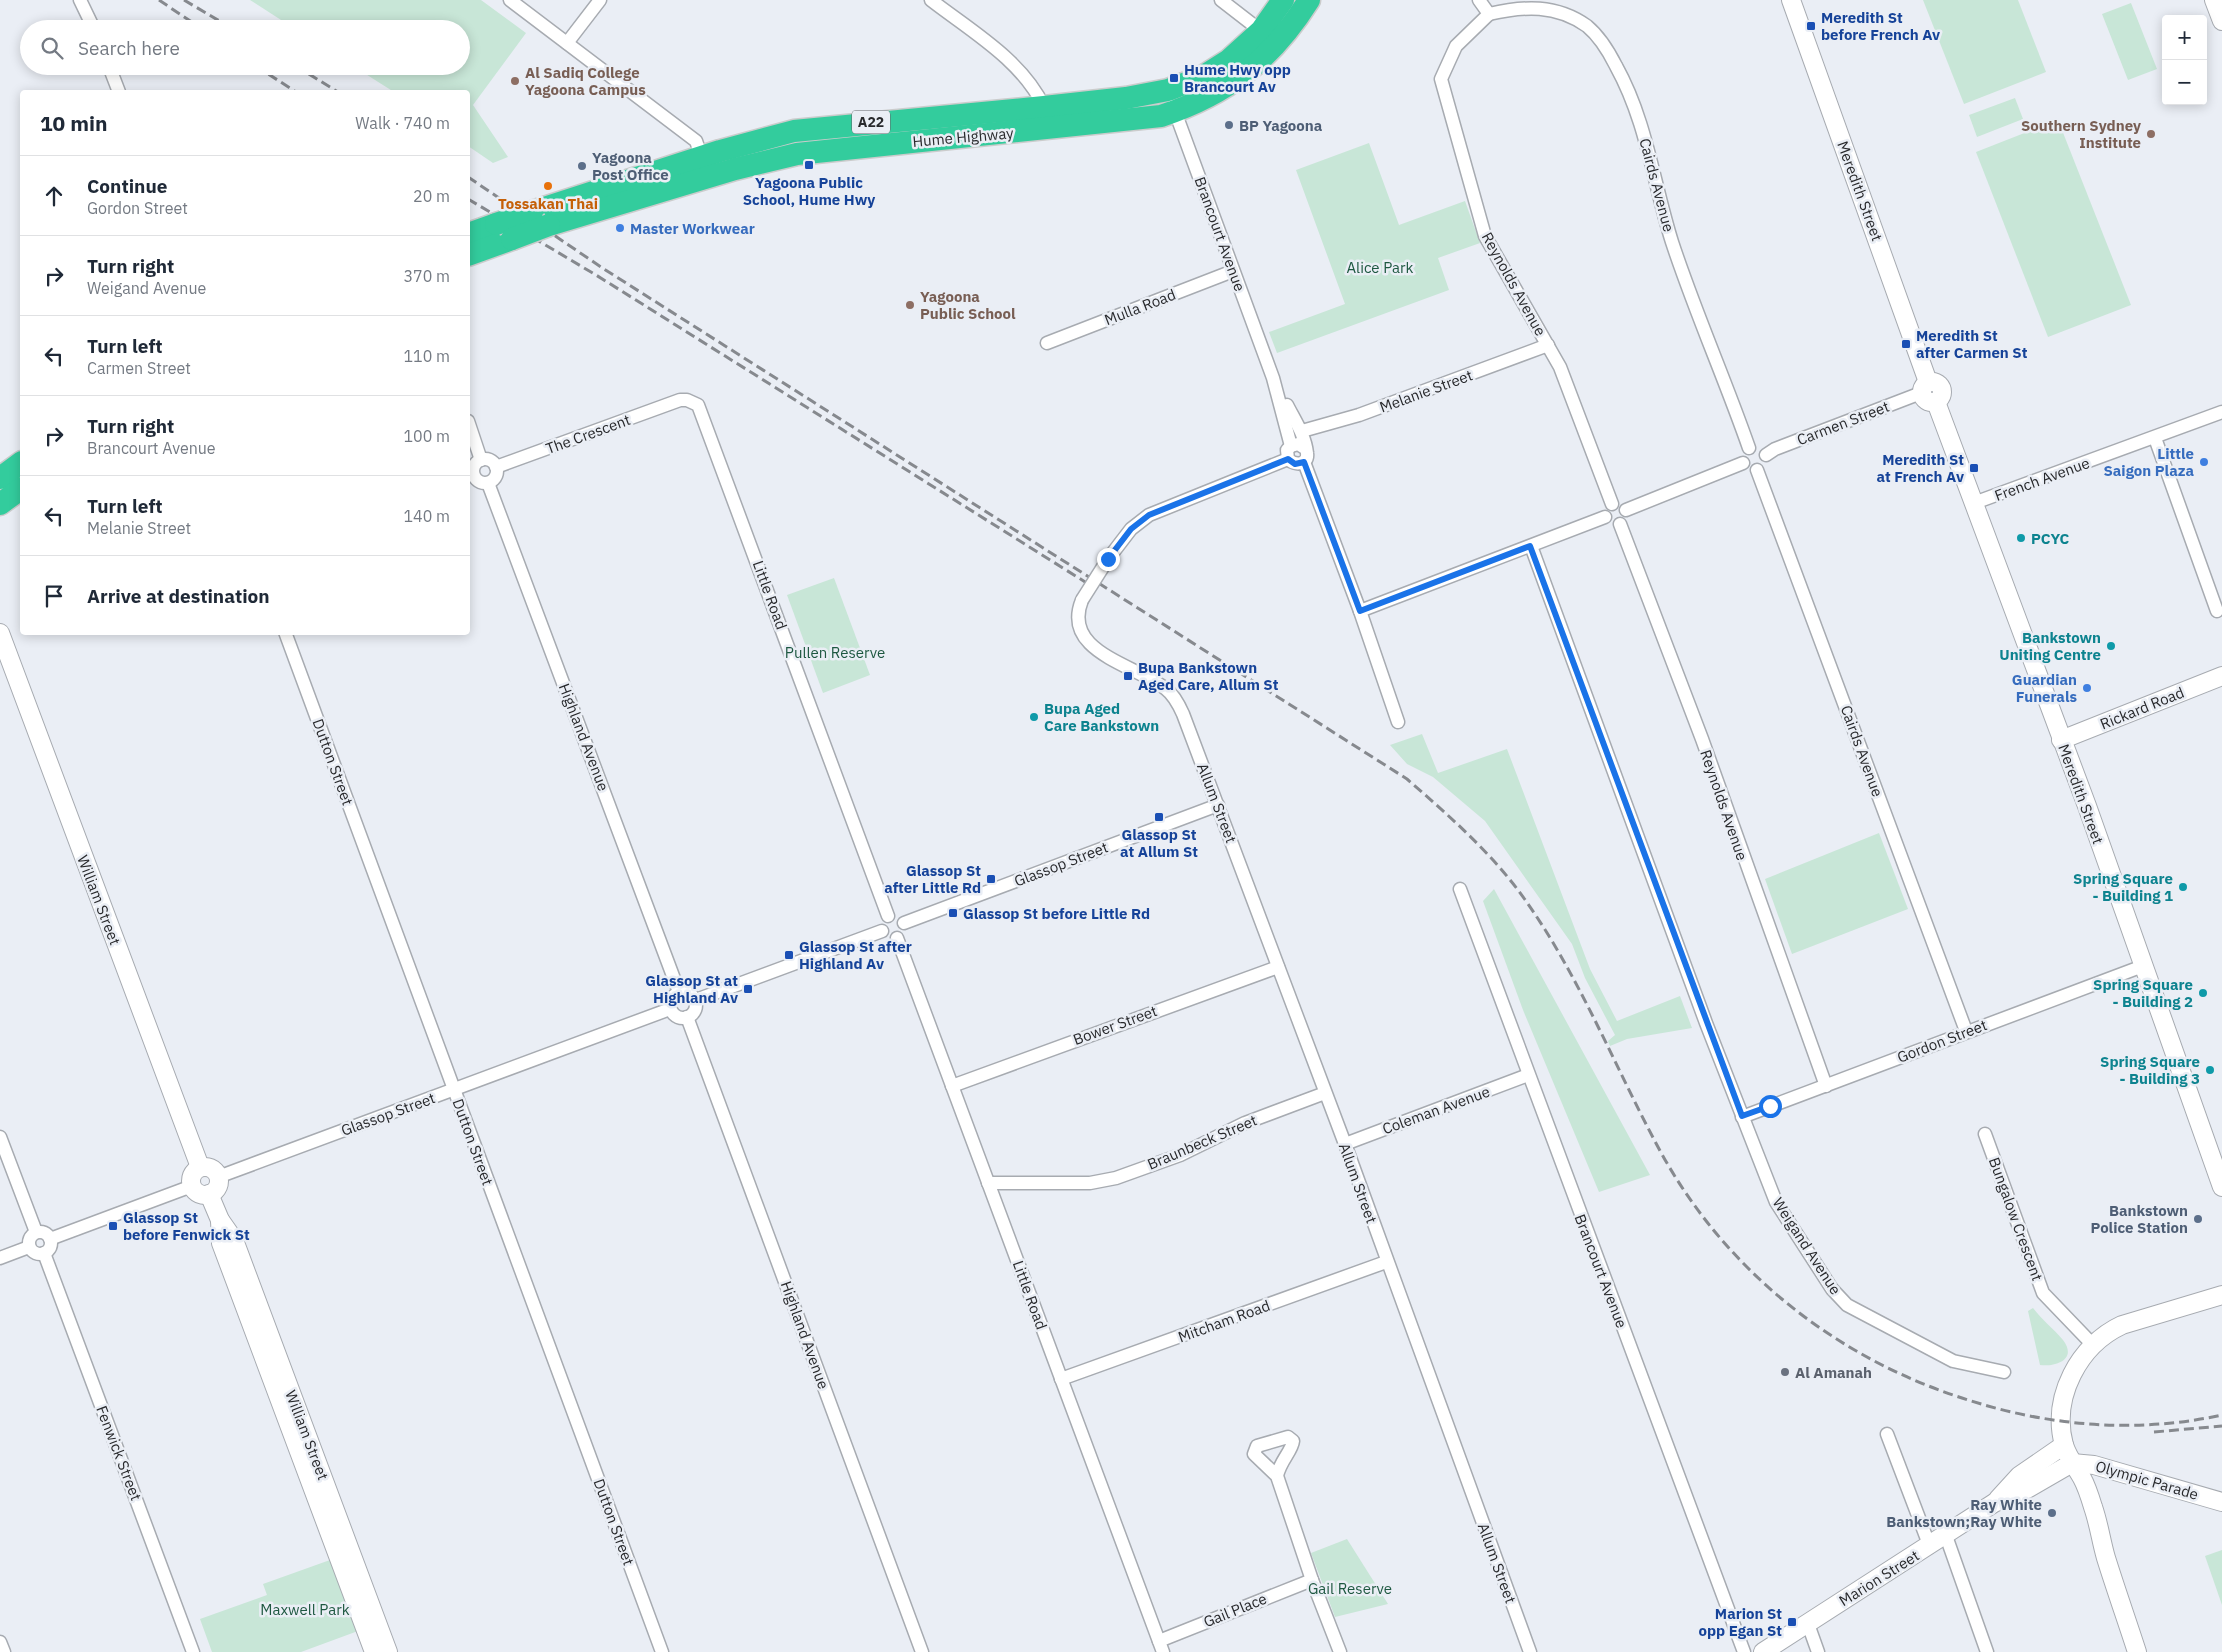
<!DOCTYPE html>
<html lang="en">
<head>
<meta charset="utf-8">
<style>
  :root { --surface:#fff; --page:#f6f6f7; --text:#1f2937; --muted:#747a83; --line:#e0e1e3 }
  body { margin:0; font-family:"IBM Plex Sans",sans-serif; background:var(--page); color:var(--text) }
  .controls { position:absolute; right:15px; top:15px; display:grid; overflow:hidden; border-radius:5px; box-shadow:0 2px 12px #0003 }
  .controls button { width:45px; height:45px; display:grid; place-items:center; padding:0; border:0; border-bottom:1px solid var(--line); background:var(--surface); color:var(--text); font:25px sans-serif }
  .stop { position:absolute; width:15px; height:15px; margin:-11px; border:4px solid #1a73e8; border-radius:50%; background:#fff }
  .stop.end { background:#1a73e8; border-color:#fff; box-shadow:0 1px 5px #0008 }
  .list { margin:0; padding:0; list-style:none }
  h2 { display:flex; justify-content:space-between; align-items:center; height:65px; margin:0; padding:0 20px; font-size:21px }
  h2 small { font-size:16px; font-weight:400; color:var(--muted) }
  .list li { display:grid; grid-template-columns:32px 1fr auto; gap:15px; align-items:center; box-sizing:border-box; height:80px; padding:0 20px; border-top:1px solid var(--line) }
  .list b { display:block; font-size:19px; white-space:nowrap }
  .list p { margin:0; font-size:16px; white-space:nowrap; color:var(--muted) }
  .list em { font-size:16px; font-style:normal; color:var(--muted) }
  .icon { flex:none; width:28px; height:28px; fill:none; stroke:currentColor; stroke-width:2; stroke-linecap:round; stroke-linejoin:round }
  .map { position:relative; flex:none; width:2222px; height:1652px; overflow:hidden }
  .search { position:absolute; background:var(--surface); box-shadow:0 2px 12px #0003; left:20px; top:20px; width:450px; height:55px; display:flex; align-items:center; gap:12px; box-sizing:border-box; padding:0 18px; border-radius:28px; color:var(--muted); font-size:19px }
  .panel { position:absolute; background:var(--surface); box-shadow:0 2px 12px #0003; left:20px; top:90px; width:450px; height:545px; border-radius:5px }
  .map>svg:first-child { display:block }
  .green { fill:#c8e6d7 }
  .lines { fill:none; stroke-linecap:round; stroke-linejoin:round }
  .street-casing { stroke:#a7abb1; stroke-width:15 }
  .secondary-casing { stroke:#a7abb1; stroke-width:20 }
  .highway-casing { stroke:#cbcccc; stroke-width:25 }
  .street { stroke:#fff; stroke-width:12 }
  .secondary { stroke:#fff; stroke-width:18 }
  .highway { stroke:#33cc9d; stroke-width:22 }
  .rail { stroke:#86898e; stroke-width:3; stroke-dasharray:10 5; stroke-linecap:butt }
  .street-bridge-casing { stroke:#a7abb1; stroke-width:15; stroke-linecap:butt }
  .highway-bridge-casing { stroke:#cbcccc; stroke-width:25; stroke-linecap:butt }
  .street-bridge { stroke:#fff; stroke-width:12 }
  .highway-bridge { stroke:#33cc9d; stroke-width:22 }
  .route { stroke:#1a73e8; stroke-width:6 }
  .transit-dot { fill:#1a4fb4; stroke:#eaeef5; stroke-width:2 }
  .education-dot { fill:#8d6e63; stroke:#eaeef5; stroke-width:2 }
  .service-dot { fill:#5c6f8a; stroke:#eaeef5; stroke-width:2 }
  .food-dot { fill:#e8710a; stroke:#eaeef5; stroke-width:2 }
  .shop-dot { fill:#3f7fe0; stroke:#eaeef5; stroke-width:2 }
  .culture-dot { fill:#0f9aa8; stroke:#eaeef5; stroke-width:2 }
  .worship-dot { fill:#6b7280; stroke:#eaeef5; stroke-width:2 }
  .labels { text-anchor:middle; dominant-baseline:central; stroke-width:5; stroke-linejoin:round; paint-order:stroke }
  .shield { fill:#eaeef5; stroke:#626468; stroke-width:1 }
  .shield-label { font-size:14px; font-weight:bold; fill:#28292c }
  .transit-label { font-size:15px; font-weight:bold; fill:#164399; stroke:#eaeef5; text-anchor:start }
  .education-label { font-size:15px; font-weight:bold; fill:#785e54; stroke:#eaeef5; text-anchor:start }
  .service-label { font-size:15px; font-weight:bold; fill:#4e5e75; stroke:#eaeef5; text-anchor:start }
  .street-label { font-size:15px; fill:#28292c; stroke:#eaeef5 }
  .food-label { font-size:15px; font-weight:bold; fill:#c56008; stroke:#eaeef5 }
  .shop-label { font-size:15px; font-weight:bold; fill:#366cbe; stroke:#eaeef5; text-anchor:end }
  .park-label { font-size:15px; fill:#1e5841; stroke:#eaeef5 }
  .culture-label { font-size:15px; font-weight:bold; fill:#0d838f; stroke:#eaeef5; text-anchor:end }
  .worship-label { font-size:15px; font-weight:bold; fill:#5b616d; stroke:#eaeef5; text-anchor:start }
</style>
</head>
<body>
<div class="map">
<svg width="2222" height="1652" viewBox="0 0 2222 1652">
  <rect width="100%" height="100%" fill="#eaeef5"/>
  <!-- green -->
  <g class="green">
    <polygon points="250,0 481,0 526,33 473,105 508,157 493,163 468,146 468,92 394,92 353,66 461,66 461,29 295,29"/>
    <polygon points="1923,0 2018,0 2046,72 1964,104"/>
    <polygon points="2131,3 2157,69 2128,80 2102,14"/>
    <polygon points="2015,98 2023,119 1977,137 1969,115"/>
    <polygon points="2058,120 2131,305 2048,337 1976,152"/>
    <polygon points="1369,143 1399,225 1465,201 1480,243 1438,258 1449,290 1277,353 1269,332 1345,304 1296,170"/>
    <polygon points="834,578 870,675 823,693 787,595"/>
    <polygon points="1422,734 1438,773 1507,749 1590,969 1617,1021 1680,996 1692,1028 1627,1039 1610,1046 1608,1041 1615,1035 1585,978 1572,944 1485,821 1433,777 1407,764 1390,745"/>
    <polygon points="1879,833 1908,909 1792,954 1765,879"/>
    <polygon points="1494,889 1650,1175 1599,1192 1523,1010 1483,901"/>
    <path d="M2033,1308C2042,1320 2054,1329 2063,1340C2078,1360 2055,1367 2040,1365L2028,1311Z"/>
    <polygon points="1347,1539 1388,1604 1335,1617 1311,1553"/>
    <polygon points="2222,1550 2222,1605 2205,1556"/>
    <polygon points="330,1560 358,1631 301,1652 212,1652 200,1619 267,1595 263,1584"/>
  </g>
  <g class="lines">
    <defs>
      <g id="street">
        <polyline points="80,0 94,29"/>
        <polyline points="510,0 696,141 703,161"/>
        <path d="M931,0C971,31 1022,60 1044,107"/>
        <polyline points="1221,0 1261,31"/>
        <polyline points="1479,0 1489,14"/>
        <path d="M1489,14C1524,6 1556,4 1587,26C1599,36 1609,52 1616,66C1647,122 1653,182 1672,242C1695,312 1725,379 1749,448"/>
        <polyline points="1489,14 1456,46 1441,79 1485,236 1560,367 1612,504"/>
        <polyline points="567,43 600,0"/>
        <polyline points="109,66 119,92"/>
        <polyline points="1173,106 1273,378 1291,446"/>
        <polyline points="1047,343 1233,271"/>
        <path d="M1287,405C1295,421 1305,435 1307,453C1309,465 1295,466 1288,459L1287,450L1291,446L1298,444L1306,449"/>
        <polyline points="468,421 481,460"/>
        <polyline points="1302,431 1359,415 1548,345"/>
        <polyline points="2155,438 2217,611"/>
        <polyline points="1766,455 1775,449 1921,393"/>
        <circle cx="485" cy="471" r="12"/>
        <polyline points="1304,462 1360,611 1398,722"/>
        <polyline points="496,467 680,400 687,400 698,405 888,916"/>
        <polyline points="1757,470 1966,1031"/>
        <polyline points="488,483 679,992"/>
        <polyline points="1974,503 2222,412"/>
        <polyline points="1626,510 1743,463"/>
        <polyline points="1620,524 1702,739 1826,1086"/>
        <polyline points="1531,546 1706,1023 1776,1202 1832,1289 1847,1305 1953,1361 2004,1372"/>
        <polyline points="1108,559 1131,529 1149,515 1288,459"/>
        <path d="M1082,600C1061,652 1134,664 1166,689C1174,695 1179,705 1183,714L1345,1144L1530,1652"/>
        <polyline points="1360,611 1605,517"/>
        <polyline points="285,632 662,1652"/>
        <polyline points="1460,889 1744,1652"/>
        <polyline points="904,923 1218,805"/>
        <polyline points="897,938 1163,1652"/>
        <circle cx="683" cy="1005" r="13"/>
        <polyline points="696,1000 882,931"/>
        <polyline points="687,1017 922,1652"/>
        <polyline points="952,1086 1278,967"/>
        <polyline points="1742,1117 2143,966"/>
        <polyline points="1985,1134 2043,1293 2092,1344"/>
        <polyline points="0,1137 36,1232"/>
        <polyline points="1345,1144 1528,1075"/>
        <polyline points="218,1177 670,1009"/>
        <polyline points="988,1183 1090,1183 1116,1178 1180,1155 1245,1123 1325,1093"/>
        <circle cx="40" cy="1243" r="11"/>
        <polyline points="50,1239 192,1186"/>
        <polyline points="44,1253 193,1652"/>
        <polyline points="0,1258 29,1247"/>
        <polyline points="1061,1379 1386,1262"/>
        <polyline points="1887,1434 1930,1547"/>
        <path d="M1277,1476C1280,1461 1292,1451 1293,1441L1288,1437L1257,1446L1254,1454L1277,1476L1312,1580L1340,1652"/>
        <polyline points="1946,1536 1987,1652"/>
        <polyline points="1808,1624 1818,1652"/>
        <polyline points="1159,1641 1312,1580"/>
        <polyline points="0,1642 4,1652"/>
      </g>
      <g id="secondary">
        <polyline points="1791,0 1928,382"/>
        <polyline points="2214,0 2222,21"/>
        <circle cx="1932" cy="392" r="10"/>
        <polyline points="1936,402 2087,806 2222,1187"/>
        <polyline points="0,633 200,1167"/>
        <polyline points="2061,740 2222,676"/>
        <circle cx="205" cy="1181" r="14"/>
        <polyline points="209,1194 220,1220 234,1240 388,1652"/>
        <polyline points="220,1220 221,1243 374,1652"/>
        <polyline points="1998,1499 2019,1476 2064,1445"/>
        <polyline points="1763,1652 1994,1503 2027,1489 2072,1463 2094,1465 2222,1502"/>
        <path d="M2137,1652C2127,1621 2116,1590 2106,1558C2101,1541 2099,1524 2093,1507C2090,1497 2087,1487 2082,1478C2076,1467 2068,1458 2064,1445C2051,1397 2079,1345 2122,1325L2222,1295"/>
      </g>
      <g id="highway">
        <polyline points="532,212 720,151 794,131 1044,107 1126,98 1168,90 1202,77 1229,60 1261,31 1283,0"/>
        <path d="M549,225L735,169L797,154L1161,116C1228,94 1272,59 1309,0"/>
        <polyline points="468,234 496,224"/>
        <polyline points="468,255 512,239"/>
        <polyline points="0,478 22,462"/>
        <polyline points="0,504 22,488"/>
      </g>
    </defs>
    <!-- street casing -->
    <use href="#street" class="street-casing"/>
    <!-- secondary casing -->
    <use href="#secondary" class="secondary-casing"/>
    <!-- highway casing -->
    <use href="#highway" class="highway-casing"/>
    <!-- street -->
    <use href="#street" class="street"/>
    <!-- secondary -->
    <use href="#secondary" class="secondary"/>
    <!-- highway -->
    <use href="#highway" class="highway"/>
    <!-- rail -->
    <g class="rail">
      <polyline points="159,0 202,29"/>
      <polyline points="184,0 233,29"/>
      <polyline points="256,66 296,92"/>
      <polyline points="296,66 338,92"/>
      <path d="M468,177L604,269L1407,779C1447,814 1486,848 1518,890C1576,968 1612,1061 1658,1147C1722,1267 1832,1356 1962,1398C2046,1426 2135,1434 2222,1415"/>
      <polyline points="468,199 596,275 1090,585"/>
      <polyline points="2154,1432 2222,1426"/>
    </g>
    <defs>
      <polyline id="street-bridge" points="1082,600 1108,559"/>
      <g id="highway-bridge">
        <polyline points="496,224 532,212"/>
        <polyline points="512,239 549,225"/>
      </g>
    </defs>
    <!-- street-bridge casing -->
    <use href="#street-bridge" class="street-bridge-casing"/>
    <!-- highway-bridge casing -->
    <use href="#highway-bridge" class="highway-bridge-casing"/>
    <!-- street-bridge -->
    <use href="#street-bridge" class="street-bridge"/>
    <!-- highway-bridge -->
    <use href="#highway-bridge" class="highway-bridge"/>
  </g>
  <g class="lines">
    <!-- route -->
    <polyline class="route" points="1108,559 1131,529 1149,515 1288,459 1295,464 1304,462 1360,611 1530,546 1742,1116 1770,1106"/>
  </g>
  <!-- markers -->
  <g class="transit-dot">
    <rect x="1806" y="21" width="10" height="10" rx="2.5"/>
    <rect x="1169" y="73" width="10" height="10" rx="2.5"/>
    <rect x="804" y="160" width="10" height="10" rx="2.5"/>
    <rect x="1901" y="339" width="10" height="10" rx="2.5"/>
    <rect x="1969" y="463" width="10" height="10" rx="2.5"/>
    <rect x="1123" y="671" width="10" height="10" rx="2.5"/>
    <rect x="1154" y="812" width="10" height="10" rx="2.5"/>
    <rect x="986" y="874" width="10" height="10" rx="2.5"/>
    <rect x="948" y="908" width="10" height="10" rx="2.5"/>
    <rect x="784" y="950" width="10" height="10" rx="2.5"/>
    <rect x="743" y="984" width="10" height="10" rx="2.5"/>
    <rect x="108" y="1221" width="10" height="10" rx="2.5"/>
    <rect x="1787" y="1617" width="10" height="10" rx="2.5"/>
  </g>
  <g class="education-dot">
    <circle cx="515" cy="81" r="5"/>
    <circle cx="2151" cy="134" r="5"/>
    <circle cx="910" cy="305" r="5"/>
  </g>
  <g class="service-dot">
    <circle cx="1229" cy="125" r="5"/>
    <circle cx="582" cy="166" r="5"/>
    <circle cx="2198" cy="1219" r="5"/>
    <circle cx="2052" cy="1513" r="5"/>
  </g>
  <circle class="food-dot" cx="548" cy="186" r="5"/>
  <g class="shop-dot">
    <circle cx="620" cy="228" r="5"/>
    <circle cx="2204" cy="462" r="5"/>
    <circle cx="2087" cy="688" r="5"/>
  </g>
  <g class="culture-dot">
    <circle cx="2021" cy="538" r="5"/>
    <circle cx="2111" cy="646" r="5"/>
    <circle cx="1034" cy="717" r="5"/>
    <circle cx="2183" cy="887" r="5"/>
    <circle cx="2203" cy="993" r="5"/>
    <circle cx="2210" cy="1070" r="5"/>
  </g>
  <circle class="worship-dot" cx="1785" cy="1372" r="5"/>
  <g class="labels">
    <!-- shield labels -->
    <rect class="shield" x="852" y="110.5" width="38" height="23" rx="4"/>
    <g class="shield-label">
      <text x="871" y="122">A22</text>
    </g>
    <!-- transit labels -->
    <g class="transit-label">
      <text x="1821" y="17">Meredith St<tspan x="1821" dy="17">before French Av</tspan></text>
      <text x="1184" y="69">Hume Hwy opp<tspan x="1184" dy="17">Brancourt Av</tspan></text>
      <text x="809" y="182" text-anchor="middle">Yagoona Public<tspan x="809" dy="17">School, Hume Hwy</tspan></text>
      <text x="1916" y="335">Meredith St<tspan x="1916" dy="17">after Carmen St</tspan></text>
      <text x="1964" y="459" text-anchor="end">Meredith St<tspan x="1964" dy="17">at French Av</tspan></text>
      <text x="1138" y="667">Bupa Bankstown<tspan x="1138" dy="17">Aged Care, Allum St</tspan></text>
      <text x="1159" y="834" text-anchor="middle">Glassop St<tspan x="1159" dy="17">at Allum St</tspan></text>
      <text x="981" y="870" text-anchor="end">Glassop St<tspan x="981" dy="17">after Little Rd</tspan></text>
      <text x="963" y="913">Glassop St before Little Rd</text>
      <text x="799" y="946">Glassop St after<tspan x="799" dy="17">Highland Av</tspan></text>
      <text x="738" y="980" text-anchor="end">Glassop St at<tspan x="738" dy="17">Highland Av</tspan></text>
      <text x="123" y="1217">Glassop St<tspan x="123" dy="17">before Fenwick St</tspan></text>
      <text x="1782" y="1613" text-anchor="end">Marion St<tspan x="1782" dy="17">opp Egan St</tspan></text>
    </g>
    <!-- education labels -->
    <g class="education-label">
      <text x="525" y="72">Al Sadiq College<tspan x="525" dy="17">Yagoona Campus</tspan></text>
      <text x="2141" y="125" text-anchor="end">Southern Sydney<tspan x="2141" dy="17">Institute</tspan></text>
      <text x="920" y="296">Yagoona<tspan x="920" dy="17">Public School</tspan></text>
    </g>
    <!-- service labels -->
    <g class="service-label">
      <text x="1239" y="125">BP Yagoona</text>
      <text x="592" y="157">Yagoona<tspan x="592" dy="17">Post Office</tspan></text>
      <text x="2188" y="1210" text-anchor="end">Bankstown<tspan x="2188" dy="17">Police Station</tspan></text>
      <text x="2042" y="1504" text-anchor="end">Ray White<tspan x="2042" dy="17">Bankstown;Ray White</tspan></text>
    </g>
    <!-- street labels -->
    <g class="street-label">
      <text transform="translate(963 137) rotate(-5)">Hume Highway</text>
      <text transform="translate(1657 185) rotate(75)">Cairds Avenue</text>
      <text transform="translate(1860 191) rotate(70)">Meredith Street</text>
      <text transform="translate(1220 234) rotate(70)">Brancourt Avenue</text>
      <text transform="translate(1514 284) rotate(61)">Reynolds Avenue</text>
      <text transform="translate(1140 307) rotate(-21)">Mulla Road</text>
      <text transform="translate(1426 391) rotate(-20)">Melanie Street</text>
      <text transform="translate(1843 423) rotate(-21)">Carmen Street</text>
      <text transform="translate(588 434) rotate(-20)">The Crescent</text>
      <text transform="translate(2042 479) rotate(-20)">French Avenue</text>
      <text transform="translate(770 595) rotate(70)">Little Road</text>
      <text transform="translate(2142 708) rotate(-22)">Rickard Road</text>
      <text transform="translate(584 737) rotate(69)">Highland Avenue</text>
      <text transform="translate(1862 751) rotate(70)">Cairds Avenue</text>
      <text transform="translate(333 762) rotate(70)">Dutton Street</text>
      <text transform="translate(2081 794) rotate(70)">Meredith Street</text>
      <text transform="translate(1217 803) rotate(69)">Allum Street</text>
      <text transform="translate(1724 805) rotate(71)">Reynolds Avenue</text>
      <text transform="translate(1061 864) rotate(-21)">Glassop Street</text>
      <text transform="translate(99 900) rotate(69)">William Street</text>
      <text transform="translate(1115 1025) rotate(-20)">Bower Street</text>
      <text transform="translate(1942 1041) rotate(-21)">Gordon Street</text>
      <text transform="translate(1436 1110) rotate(-20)">Coleman Avenue</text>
      <text transform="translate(388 1114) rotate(-20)">Glassop Street</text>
      <text transform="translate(473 1142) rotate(70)">Dutton Street</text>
      <text transform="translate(1202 1142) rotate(-23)">Braunbeck Street</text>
      <text transform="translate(1358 1183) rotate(70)">Allum Street</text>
      <text transform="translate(2016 1219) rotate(70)">Bungalow Crescent</text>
      <text transform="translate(1807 1246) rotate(57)">Weigand Avenue</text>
      <text transform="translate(1601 1271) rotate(69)">Brancourt Avenue</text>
      <text transform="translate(1030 1295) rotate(70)">Little Road</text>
      <text transform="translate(1224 1321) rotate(-20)">Mitcham Road</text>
      <text transform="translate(805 1335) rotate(70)">Highland Avenue</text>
      <text transform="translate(307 1435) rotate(69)">William Street</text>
      <text transform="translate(119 1453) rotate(69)">Fenwick Street</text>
      <text transform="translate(2147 1480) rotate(16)">Olympic Parade</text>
      <text transform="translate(614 1522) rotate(70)">Dutton Street</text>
      <text transform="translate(1497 1563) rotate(70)">Allum Street</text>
      <text transform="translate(1879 1578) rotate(-32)">Marion Street</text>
      <text transform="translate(1235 1610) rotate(-22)">Gail Place</text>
    </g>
    <!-- food labels -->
    <g class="food-label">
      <text x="548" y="203">Tossakan Thai</text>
    </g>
    <!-- shop labels -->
    <g class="shop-label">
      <text x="630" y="228" text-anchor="start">Master Workwear</text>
      <text x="2194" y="453">Little<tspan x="2194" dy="17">Saigon Plaza</tspan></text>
      <text x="2077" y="679">Guardian<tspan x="2077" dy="17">Funerals</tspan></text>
    </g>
    <!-- park labels -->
    <g class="park-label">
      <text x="1380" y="267">Alice Park</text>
      <text x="835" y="652">Pullen Reserve</text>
      <text x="1350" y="1588">Gail Reserve</text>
      <text x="305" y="1609">Maxwell Park</text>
    </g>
    <!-- culture labels -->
    <g class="culture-label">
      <text x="2031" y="538" text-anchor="start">PCYC</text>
      <text x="2101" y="637">Bankstown<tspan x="2101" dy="17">Uniting Centre</tspan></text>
      <text x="1044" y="708" text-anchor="start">Bupa Aged<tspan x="1044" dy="17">Care Bankstown</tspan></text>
      <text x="2173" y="878">Spring Square<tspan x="2173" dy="17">- Building 1</tspan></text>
      <text x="2193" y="984">Spring Square<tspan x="2193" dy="17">- Building 2</tspan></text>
      <text x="2200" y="1061">Spring Square<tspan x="2200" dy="17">- Building 3</tspan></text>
    </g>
    <!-- worship labels -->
    <g class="worship-label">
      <text x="1795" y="1372">Al Amanah</text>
    </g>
  </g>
</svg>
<div class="controls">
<button>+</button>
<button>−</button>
</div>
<div class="stop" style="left:1770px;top:1106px"></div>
<div class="stop end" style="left:1108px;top:559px"></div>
<div class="search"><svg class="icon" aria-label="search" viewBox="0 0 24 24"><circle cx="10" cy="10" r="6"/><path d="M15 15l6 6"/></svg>Search here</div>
<section class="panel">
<h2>10 min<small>Walk · 740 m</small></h2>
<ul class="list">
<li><svg class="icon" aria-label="ahead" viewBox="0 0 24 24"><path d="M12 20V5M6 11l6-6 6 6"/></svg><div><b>Continue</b><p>Gordon Street</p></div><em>20 m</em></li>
<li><svg class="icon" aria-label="right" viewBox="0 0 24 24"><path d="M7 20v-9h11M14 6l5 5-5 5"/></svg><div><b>Turn right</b><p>Weigand Avenue</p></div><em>370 m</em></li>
<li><svg class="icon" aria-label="left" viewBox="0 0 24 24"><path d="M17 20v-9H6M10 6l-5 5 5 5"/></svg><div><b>Turn left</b><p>Carmen Street</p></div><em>110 m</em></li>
<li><svg class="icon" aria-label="right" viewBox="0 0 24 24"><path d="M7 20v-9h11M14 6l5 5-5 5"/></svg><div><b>Turn right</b><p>Brancourt Avenue</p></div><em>100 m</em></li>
<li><svg class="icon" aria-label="left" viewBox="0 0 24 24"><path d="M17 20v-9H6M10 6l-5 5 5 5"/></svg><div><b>Turn left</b><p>Melanie Street</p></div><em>140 m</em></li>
<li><svg class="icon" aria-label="arrive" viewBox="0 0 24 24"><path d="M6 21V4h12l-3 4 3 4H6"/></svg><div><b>Arrive at destination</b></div></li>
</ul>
</section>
</div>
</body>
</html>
